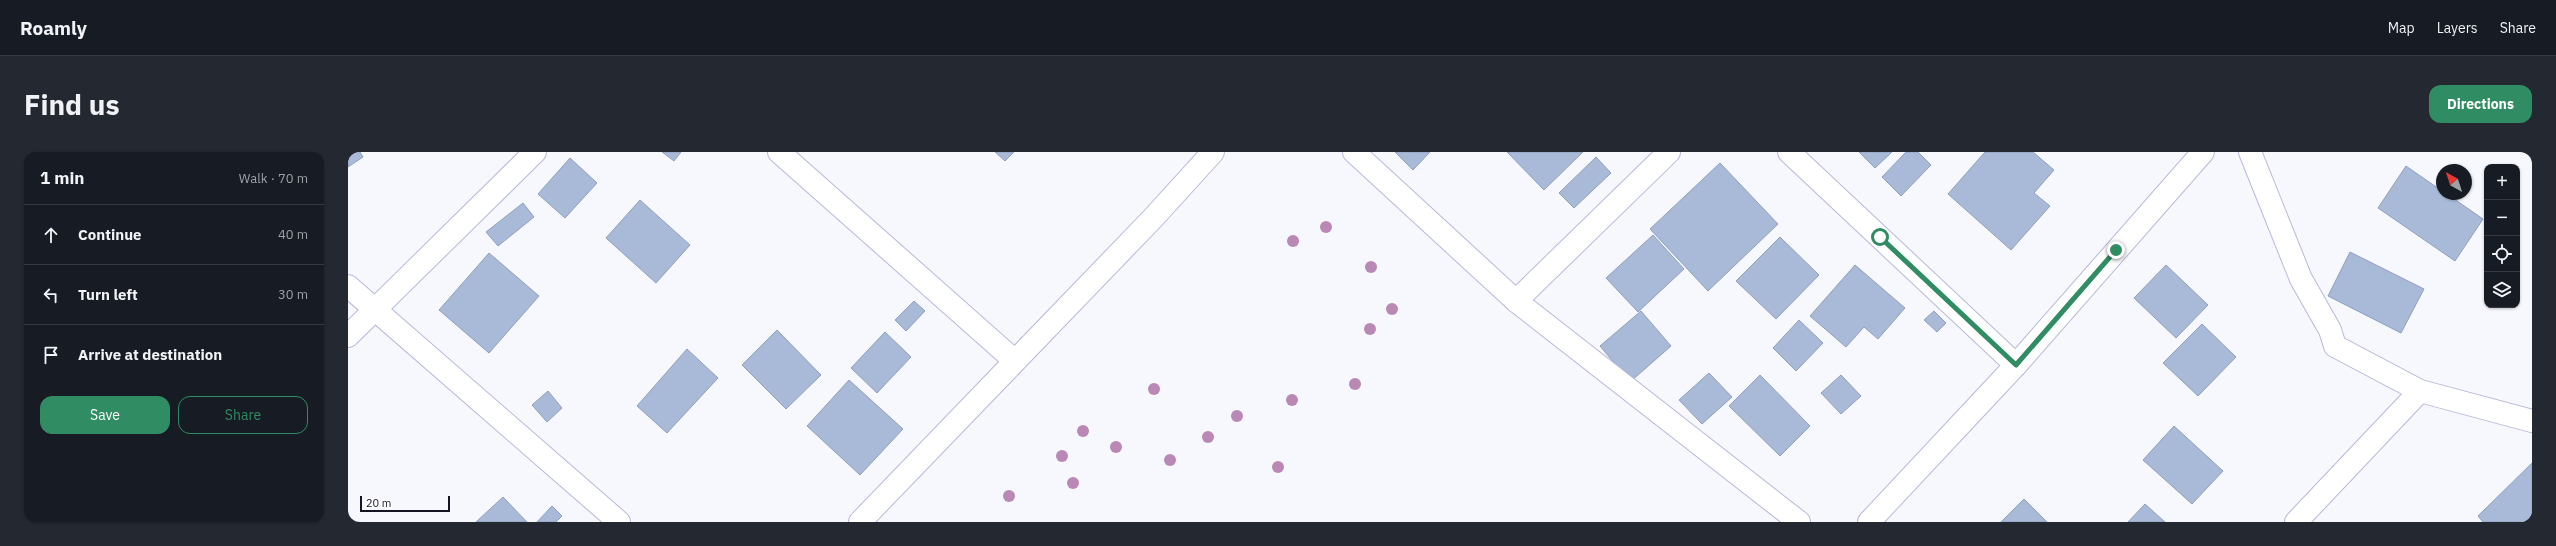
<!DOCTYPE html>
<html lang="en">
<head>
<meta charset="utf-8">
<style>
  :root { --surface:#171b24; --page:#242831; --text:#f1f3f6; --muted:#9ea1a6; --line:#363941; --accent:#2f8c63 }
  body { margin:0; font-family:"IBM Plex Sans",sans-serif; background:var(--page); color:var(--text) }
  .controls { position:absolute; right:12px; top:12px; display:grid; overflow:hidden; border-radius:8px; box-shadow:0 1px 3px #0004 }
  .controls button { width:36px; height:36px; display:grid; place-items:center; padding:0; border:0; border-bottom:1px solid var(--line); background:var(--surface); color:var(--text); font:20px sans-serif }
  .compass { position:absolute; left:2088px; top:12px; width:36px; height:36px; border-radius:50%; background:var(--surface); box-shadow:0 1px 3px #0004; rotate:321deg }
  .scale { position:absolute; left:12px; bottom:10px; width:90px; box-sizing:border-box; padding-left:4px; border:2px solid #151521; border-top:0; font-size:11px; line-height:14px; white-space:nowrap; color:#151521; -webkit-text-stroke:3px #fff; paint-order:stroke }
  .stop { position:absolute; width:12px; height:12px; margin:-9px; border:3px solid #2f8c63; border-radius:50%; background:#fff }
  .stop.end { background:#2f8c63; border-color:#fff; box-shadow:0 1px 4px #0008 }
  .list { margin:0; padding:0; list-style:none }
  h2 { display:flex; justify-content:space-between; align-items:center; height:52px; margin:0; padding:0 16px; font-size:17px }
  h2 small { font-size:13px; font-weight:400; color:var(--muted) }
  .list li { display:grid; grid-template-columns:26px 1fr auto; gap:12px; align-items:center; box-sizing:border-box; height:60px; padding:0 16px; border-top:1px solid var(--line) }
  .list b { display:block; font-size:15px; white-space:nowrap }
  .list em { font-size:13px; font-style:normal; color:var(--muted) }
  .actions { display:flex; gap:8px; padding:12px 16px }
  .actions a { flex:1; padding:9px 0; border:1px solid var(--accent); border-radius:12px; text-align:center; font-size:14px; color:var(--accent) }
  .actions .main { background:var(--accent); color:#fff }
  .icon { flex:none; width:22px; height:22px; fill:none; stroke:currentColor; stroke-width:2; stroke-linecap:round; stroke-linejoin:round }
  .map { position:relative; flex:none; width:2184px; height:370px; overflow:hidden; border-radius:12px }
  header { display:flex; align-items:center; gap:24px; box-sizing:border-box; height:56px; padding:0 20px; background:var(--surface); border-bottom:1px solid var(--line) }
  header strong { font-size:19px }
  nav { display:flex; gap:22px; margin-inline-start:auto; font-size:14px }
  .intro { display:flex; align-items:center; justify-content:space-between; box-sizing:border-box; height:96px; padding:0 24px }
  h1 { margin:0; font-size:28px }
  .button { padding:10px 18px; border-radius:12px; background:var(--accent); color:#fff; font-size:14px; font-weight:700 }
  main { display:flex; gap:24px; padding:0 24px }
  aside { flex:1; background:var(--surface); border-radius:12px; box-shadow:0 1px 3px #0004 }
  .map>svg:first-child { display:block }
  .building { fill:#a8bad8; stroke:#8fa0bd }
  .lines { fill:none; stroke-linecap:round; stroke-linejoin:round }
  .minor-casing { stroke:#b8b8da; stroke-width:24 }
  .minor { stroke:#fff; stroke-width:22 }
  .tree { fill:#b988b4 }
  .route { stroke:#2f8c63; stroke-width:5 }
</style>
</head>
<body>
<header>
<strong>Roamly</strong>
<nav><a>Map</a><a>Layers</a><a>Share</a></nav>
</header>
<div class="intro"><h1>Find us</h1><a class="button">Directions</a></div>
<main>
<aside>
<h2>1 min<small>Walk · 70 m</small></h2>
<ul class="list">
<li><svg class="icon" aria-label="ahead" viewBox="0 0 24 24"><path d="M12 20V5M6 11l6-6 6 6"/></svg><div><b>Continue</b></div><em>40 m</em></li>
<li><svg class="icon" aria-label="left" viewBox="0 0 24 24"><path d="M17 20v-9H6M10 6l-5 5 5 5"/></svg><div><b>Turn left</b></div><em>30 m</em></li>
<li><svg class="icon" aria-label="arrive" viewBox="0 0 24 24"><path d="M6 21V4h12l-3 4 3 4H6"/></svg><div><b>Arrive at destination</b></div></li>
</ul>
<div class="actions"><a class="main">Save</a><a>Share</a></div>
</aside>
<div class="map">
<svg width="2184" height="370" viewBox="0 0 2184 370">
  <rect width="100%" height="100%" fill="#f7f7fe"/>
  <!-- building -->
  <g class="building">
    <polygon points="0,0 12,0 15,5 0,15"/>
    <polygon points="314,0 333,0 326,9"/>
    <polygon points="647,0 666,0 657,9"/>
    <polygon points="1047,0 1082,0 1065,18"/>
    <polygon points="1159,0 1235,0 1196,38"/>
    <polygon points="1511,0 1544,0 1527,16"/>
    <polygon points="1558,0 1570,0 1583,13 1553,44 1534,25"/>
    <polygon points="1637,0 1685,0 1706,18 1686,41 1702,54 1663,98 1600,42"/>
    <polygon points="1248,5 1263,21 1226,56 1211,41"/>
    <polygon points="222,6 249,31 217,66 190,42"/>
    <polygon points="1372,11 1430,72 1360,139 1302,77"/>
    <polygon points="2058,14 2094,39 2094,42 2099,42 2135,67 2107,109 2030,56"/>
    <polygon points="292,48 342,93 308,131 258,86"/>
    <polygon points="175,51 186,65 150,94 138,80"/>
    <polygon points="1305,83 1336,117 1290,160 1258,126"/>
    <polygon points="1432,85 1471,123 1428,167 1388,129"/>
    <polygon points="2002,100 2076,137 2053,181 1980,144"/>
    <polygon points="141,101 191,144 141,201 91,158"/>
    <polygon points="1507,113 1557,156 1530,187 1516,175 1498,195 1462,164"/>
    <polygon points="1818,113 1860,153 1828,186 1786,146"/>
    <polygon points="566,149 577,159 558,179 547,168"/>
    <polygon points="1293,159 1323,194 1282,230 1252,194"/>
    <polygon points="1586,159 1598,171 1589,180 1576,168"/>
    <polygon points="1451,168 1475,191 1448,219 1425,196"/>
    <polygon points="1854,172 1888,205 1850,244 1815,211"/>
    <polygon points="429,178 473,223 438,257 394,213"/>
    <polygon points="537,180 563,205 529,241 503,216"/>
    <polygon points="339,197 370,226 319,281 289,254"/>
    <polygon points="1361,221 1384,245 1354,272 1331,248"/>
    <polygon points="1412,223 1462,274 1432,304 1381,254"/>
    <polygon points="1493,223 1513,244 1493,262 1473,241"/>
    <polygon points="501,228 555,277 512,323 459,274"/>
    <polygon points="200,239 214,256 199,270 184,253"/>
    <polygon points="1826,274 1875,319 1844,352 1795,308"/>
    <polygon points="2184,311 2184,370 2135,370 2130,364"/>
    <polygon points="155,345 179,370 128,370"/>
    <polygon points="1676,347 1699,370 1653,370"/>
    <polygon points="1797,352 1817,370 1780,370"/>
    <polygon points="204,354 214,364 208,370 189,370"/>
  </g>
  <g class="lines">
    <defs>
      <g id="minor">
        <polyline points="431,0 667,209"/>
        <polyline points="1006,0 1168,149 1451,370"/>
        <polyline points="1441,0 1668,213"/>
        <polyline points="1902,0 1953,127 1982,178 1987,194 2072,239"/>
        <polyline points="0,134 271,370"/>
        <polyline points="1168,149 1321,0"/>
        <polyline points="0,184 187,0"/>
        <polyline points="512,370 806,65 865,0"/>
        <polyline points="1521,370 1668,213 1855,0"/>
        <polyline points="1948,370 2072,239 2184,269"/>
      </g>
    </defs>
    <!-- minor casing -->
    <use href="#minor" class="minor-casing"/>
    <!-- minor -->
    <use href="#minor" class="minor"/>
  </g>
  <!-- trees -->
  <g class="tree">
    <circle cx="978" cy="75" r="6"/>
    <circle cx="945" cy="89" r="6"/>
    <circle cx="1023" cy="115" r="6"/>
    <circle cx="1044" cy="157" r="6"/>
    <circle cx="1022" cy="177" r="6"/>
    <circle cx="1007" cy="232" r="6"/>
    <circle cx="806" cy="237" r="6"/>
    <circle cx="944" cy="248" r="6"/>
    <circle cx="889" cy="264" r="6"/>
    <circle cx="735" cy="279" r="6"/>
    <circle cx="860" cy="285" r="6"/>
    <circle cx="768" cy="295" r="6"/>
    <circle cx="714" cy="304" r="6"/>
    <circle cx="822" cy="308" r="6"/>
    <circle cx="930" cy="315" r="6"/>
    <circle cx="725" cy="331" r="6"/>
    <circle cx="661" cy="344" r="6"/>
  </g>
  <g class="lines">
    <!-- route -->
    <polyline class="route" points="1532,85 1668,213 1768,98"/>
  </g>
</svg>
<div class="controls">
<button>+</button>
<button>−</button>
<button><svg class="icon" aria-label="locate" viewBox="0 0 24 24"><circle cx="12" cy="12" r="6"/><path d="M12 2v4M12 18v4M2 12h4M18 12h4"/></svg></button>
<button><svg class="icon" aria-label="layers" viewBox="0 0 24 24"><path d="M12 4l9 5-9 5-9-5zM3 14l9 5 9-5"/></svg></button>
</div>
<svg class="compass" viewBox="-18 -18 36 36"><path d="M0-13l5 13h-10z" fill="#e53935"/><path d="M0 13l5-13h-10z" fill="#9ea1a6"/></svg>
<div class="scale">20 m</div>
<div class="stop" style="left:1532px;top:85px"></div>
<div class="stop end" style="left:1768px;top:98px"></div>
</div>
</main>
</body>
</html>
